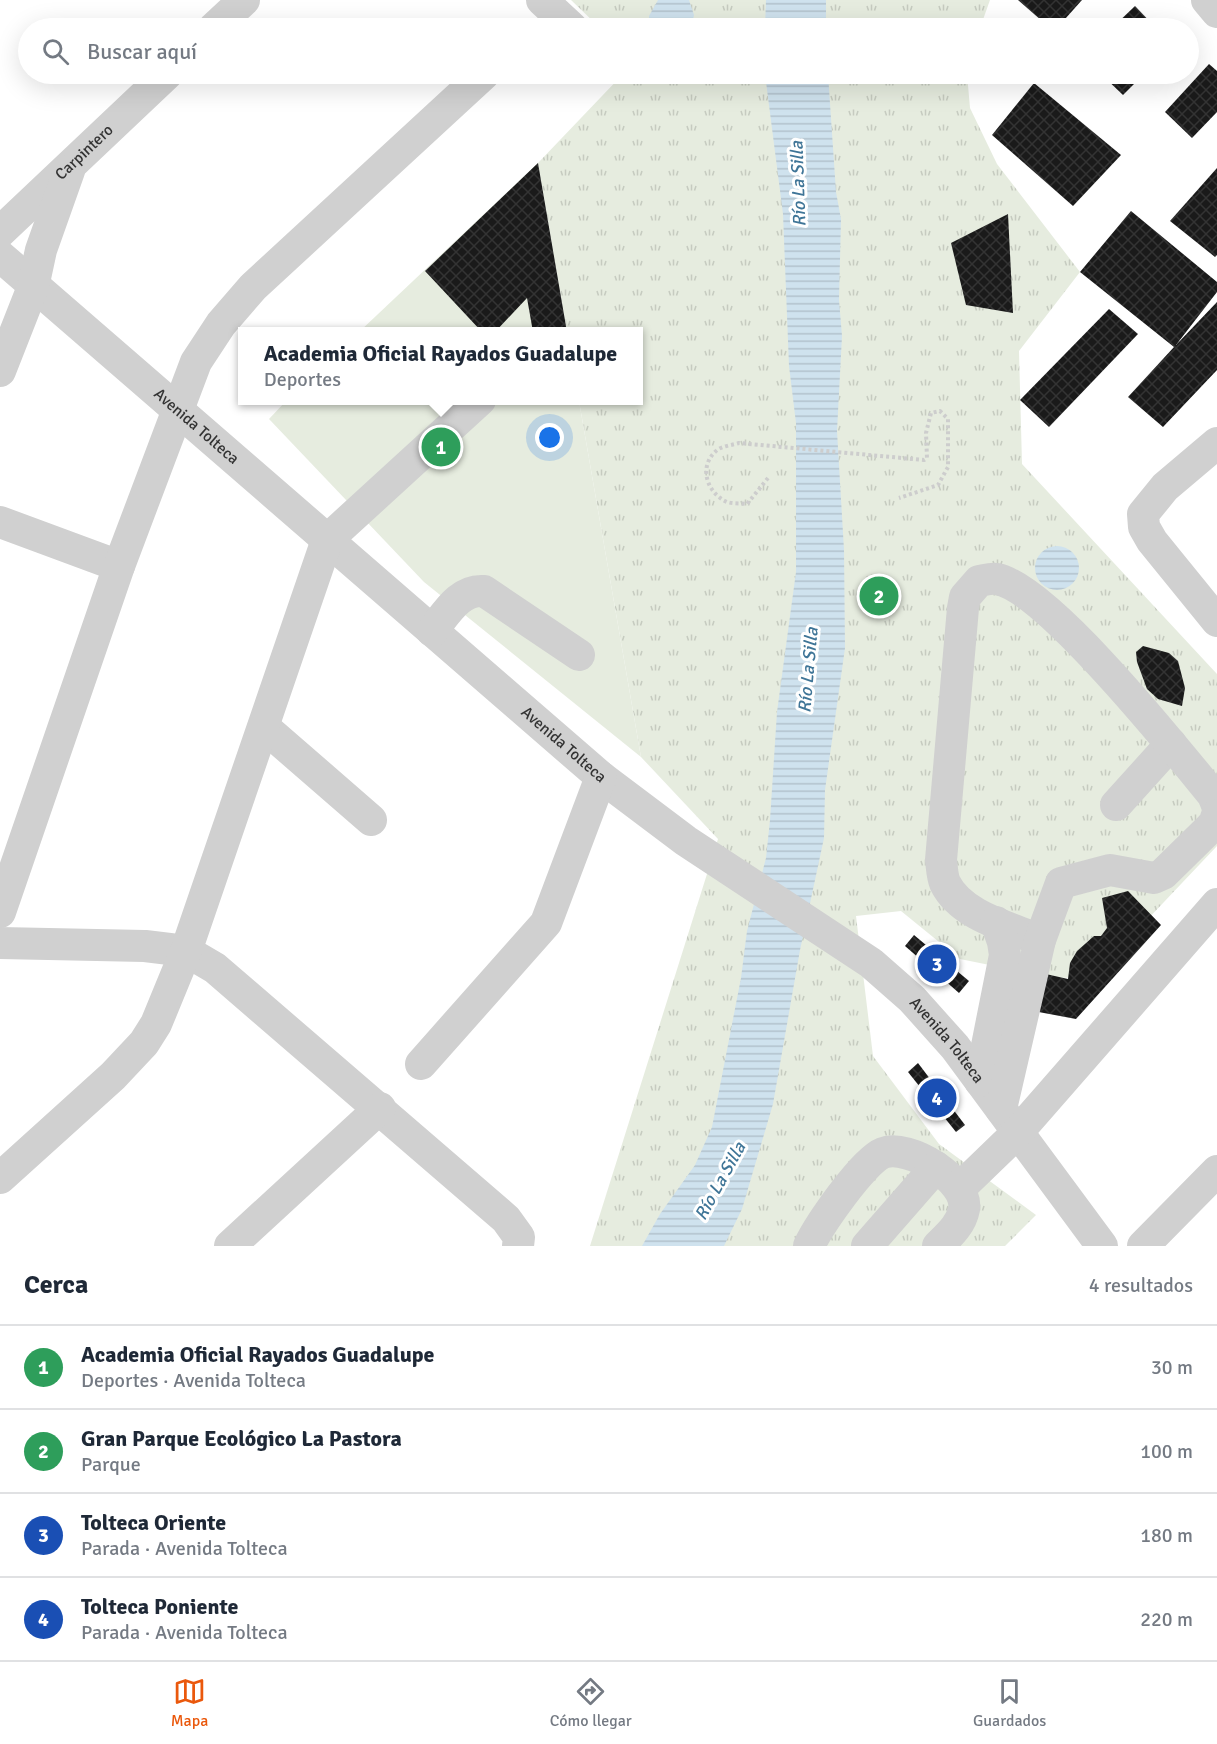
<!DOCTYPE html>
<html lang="es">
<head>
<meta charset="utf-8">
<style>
  :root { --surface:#fff; --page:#f2f2f3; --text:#1f2937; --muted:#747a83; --line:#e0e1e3; --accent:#ea580c }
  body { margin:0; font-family:Signika,sans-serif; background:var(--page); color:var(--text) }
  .you { position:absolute; left:550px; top:438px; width:21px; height:21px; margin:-15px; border:4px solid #fff; border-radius:50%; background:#1a73e8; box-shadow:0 0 0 9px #1a73e833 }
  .badge { display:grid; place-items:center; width:39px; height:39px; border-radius:50%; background:var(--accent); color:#fff; font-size:20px; font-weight:700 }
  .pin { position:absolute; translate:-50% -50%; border:3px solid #fff; box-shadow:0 2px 6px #0006 }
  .popup { position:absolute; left:238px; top:327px; width:405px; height:78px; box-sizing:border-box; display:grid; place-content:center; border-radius:0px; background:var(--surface); filter:drop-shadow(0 2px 4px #0005); font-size:20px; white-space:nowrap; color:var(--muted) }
  .popup b { font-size:22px; color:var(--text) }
  .popup::after { content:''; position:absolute; left:50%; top:100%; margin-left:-12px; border:12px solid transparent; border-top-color:var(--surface) }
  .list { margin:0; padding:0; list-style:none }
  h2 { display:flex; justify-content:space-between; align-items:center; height:78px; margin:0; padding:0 24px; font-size:26px }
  h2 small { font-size:20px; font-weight:400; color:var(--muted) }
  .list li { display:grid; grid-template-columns:39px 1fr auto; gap:18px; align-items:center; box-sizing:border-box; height:84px; padding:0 24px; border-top:2px solid var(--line) }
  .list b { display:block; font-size:22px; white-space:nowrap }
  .list p { margin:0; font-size:20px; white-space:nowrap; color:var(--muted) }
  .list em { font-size:20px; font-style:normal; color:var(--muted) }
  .icon { flex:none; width:33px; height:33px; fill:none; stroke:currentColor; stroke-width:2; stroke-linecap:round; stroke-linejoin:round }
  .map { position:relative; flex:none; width:1217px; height:1246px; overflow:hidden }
  .search { position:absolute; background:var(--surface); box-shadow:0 6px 24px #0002; left:18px; right:18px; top:18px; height:66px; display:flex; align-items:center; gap:15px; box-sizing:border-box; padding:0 21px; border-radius:33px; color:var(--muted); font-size:22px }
  .sheet { height:414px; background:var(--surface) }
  nav { display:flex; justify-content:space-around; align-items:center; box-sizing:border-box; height:84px; border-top:2px solid var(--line); background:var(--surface); font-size:16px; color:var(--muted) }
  nav a { display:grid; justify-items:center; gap:3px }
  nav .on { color:var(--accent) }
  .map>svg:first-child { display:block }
  .park { fill:url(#park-tufts) }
  .garden { fill:#e6ecdf }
  .water { fill:url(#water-rules) }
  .building { fill:url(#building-cross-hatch) }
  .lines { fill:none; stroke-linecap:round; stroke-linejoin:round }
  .path { stroke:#cdcdcd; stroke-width:4; stroke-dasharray:3 3; stroke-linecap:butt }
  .minor { stroke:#d0d0d0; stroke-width:32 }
  .labels { text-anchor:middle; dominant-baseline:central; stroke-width:6; stroke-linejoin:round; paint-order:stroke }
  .street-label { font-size:16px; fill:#333; stroke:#fff }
  .water-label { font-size:18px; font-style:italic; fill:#3f7597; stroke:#fff }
</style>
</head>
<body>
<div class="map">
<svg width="1217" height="1246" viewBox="0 0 1217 1246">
  <defs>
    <pattern id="park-tufts" width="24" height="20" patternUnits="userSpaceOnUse" patternTransform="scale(1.5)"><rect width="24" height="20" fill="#e6ecdf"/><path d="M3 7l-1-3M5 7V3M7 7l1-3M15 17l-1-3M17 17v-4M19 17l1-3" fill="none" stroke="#c6cbc0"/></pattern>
    <pattern id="water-rules" width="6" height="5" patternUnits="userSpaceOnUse" patternTransform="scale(1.5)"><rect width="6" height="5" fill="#cfe2ee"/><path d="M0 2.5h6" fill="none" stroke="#b2c2cd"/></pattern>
    <pattern id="building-cross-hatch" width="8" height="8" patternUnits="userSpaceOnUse" patternTransform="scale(1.5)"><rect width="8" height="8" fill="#1a1a1a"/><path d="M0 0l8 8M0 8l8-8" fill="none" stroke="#333"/></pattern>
  </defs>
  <rect width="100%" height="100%" fill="#fff"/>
  <!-- park -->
  <g class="park">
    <polygon points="571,0 990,0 980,28 600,28"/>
    <polygon points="623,74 967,74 970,108 997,164 1080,272 1019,351 1022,464 1217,674 1217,846 1093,977 1054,978 960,959 901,911 856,916 873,1056 939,1144 1036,1215 1005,1246 590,1246 718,839 641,757 579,401 639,400 639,332 567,331 538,163"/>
  </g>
  <!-- garden -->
  <g class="garden">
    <polygon points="538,163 567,331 359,332"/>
    <polygon points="286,401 579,401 641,757 424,582 269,419"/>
  </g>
  <!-- water -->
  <g class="water">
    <polygon points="658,0 689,0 694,15 691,28 650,28 649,16"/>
    <polygon points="766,0 826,0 826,28 765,28"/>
    <polygon points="765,74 828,74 836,192 841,219 839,300 842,336 837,431 844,550 845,648 825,790 824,838 800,950 773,1104 742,1209 724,1246 642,1246 660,1214 695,1165 712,1127 741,978 747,931 766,858 770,820 777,712 796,572 796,423 789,366 783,214"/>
    <circle cx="1057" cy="568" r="22"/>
  </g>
  <!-- building -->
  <g class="building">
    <polygon points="1018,0 1082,0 1057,28 1050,28"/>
    <polygon points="1135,6 1156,28 1112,28"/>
    <polygon points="1209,64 1217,71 1217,112 1192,138 1165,112"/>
    <polygon points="1101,74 1144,74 1123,95"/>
    <polygon points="1034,83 1121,155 1073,206 992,135"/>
    <polygon points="538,163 567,332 533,332 527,298 495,332 482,332 425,271"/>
    <polygon points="1217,168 1217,255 1215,257 1170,221"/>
    <polygon points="1131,211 1217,282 1217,292 1176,345 1217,302 1217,370 1163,427 1128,397 1174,347 1080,272"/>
    <polygon points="1008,214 1013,313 966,305 951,243"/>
    <polygon points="1109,309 1138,334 1049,427 1020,400"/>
    <polygon points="1143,646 1169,653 1178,661 1185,688 1182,706 1158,699 1147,689 1137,662 1136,652"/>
    <polygon points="1128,891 1161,925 1076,1019 1028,1010 1037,972 1068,979 1070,963 1077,951 1094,936 1101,936 1107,928 1102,898"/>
    <polygon points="914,935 969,981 959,993 905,946"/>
    <polygon points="918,1063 965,1125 956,1132 908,1072"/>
  </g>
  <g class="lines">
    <!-- path -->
    <path class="path" d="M768,478L747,504C741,503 733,504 727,502C707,493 698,467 716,451C721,446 733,445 739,443L924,460L927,458L926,433L931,413L940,411L948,419V467L938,485L899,498"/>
    <!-- minor -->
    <g class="minor">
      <polyline points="542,0 572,28"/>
      <polyline points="1207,0 1217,12"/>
      <polyline points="214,28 244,0"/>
      <path id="s1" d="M0,232L167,74"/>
      <path id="s2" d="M0,256L601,777L686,841L871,963L912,999L955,1047L1102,1246"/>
      <polyline points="0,371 33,287 41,250 69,171"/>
      <polyline points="1217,443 1165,487 1143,514 1144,527 1152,541 1217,621"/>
      <polyline points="0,522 119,566"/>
      <path d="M432,631C446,614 459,589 484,591L579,655"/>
      <polyline points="264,727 371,820"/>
      <polyline points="1116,805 1171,744"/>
      <polyline points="0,912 119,566 196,362 221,324 253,287 484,74"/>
      <path d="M1040,940C1009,927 961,916 945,883C942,876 942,867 941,860L963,608L965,597L979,581C985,580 991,578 997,579C1048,589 1176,750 1213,795L1217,805"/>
      <polyline points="0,943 145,946 186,951 215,968 506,1219 519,1237 518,1246"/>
      <polyline points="421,1064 546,923 601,777"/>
      <polyline points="980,1081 1005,955 1003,942 996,922"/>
      <polyline points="1001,1109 1040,940 1061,883 1110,870 1154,878 1163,874 1214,824 1217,815"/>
      <polyline points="0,1178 113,1076 144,1043 156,1024 186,951 327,540 480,400"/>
      <polyline points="960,1188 1017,1133 1217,904"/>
      <polyline points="230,1246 380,1108"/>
      <path d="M809,1246C819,1225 863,1161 883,1153C908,1143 969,1180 964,1209C961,1225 949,1235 938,1246"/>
      <polyline points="867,1246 936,1167"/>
      <polyline points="1143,1246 1217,1171"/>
    </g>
  </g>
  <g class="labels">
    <!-- street labels -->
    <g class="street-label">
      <text stroke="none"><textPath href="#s1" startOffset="116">Carpintero</textPath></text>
      <text stroke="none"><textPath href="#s2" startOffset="260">Avenida Tolteca</textPath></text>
      <text stroke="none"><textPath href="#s2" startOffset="746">Avenida Tolteca</textPath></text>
      <text stroke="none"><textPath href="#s2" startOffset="1232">Avenida Tolteca</textPath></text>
    </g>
    <!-- water labels -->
    <g class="water-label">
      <text transform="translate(798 184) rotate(-92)">Río La Silla</text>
      <text transform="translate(808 670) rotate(-85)">Río La Silla</text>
      <text transform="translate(720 1181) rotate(-61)">Río La Silla</text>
    </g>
  </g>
</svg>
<div class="you"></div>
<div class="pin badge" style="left:441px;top:447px;background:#2e9e5b">1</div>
<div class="popup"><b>Academia Oficial Rayados Guadalupe</b>Deportes</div>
<div class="pin badge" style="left:879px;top:596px;background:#2e9e5b">2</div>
<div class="pin badge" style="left:937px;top:964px;background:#1a4fb4">3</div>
<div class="pin badge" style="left:937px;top:1098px;background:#1a4fb4">4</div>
<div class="search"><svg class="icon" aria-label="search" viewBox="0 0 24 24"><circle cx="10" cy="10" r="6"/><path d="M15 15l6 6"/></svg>Buscar aquí</div>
</div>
<section class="sheet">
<h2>Cerca<small>4 resultados</small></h2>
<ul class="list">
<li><span class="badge" style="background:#2e9e5b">1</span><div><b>Academia Oficial Rayados Guadalupe</b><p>Deportes · Avenida Tolteca</p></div><em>30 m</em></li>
<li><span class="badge" style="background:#2e9e5b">2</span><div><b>Gran Parque Ecológico La Pastora</b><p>Parque</p></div><em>100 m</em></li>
<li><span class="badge" style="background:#1a4fb4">3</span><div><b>Tolteca Oriente</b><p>Parada · Avenida Tolteca</p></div><em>180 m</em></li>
<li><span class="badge" style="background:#1a4fb4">4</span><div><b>Tolteca Poniente</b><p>Parada · Avenida Tolteca</p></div><em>220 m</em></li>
</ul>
</section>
<nav>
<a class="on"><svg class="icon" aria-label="map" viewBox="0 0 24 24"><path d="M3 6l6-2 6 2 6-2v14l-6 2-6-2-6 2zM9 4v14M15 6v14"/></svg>Mapa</a>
<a><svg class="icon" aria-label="directions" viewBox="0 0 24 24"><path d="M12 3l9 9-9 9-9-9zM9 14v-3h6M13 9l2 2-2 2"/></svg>Cómo llegar</a>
<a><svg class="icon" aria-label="saved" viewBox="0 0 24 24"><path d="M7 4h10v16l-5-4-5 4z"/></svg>Guardados</a>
</nav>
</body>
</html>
